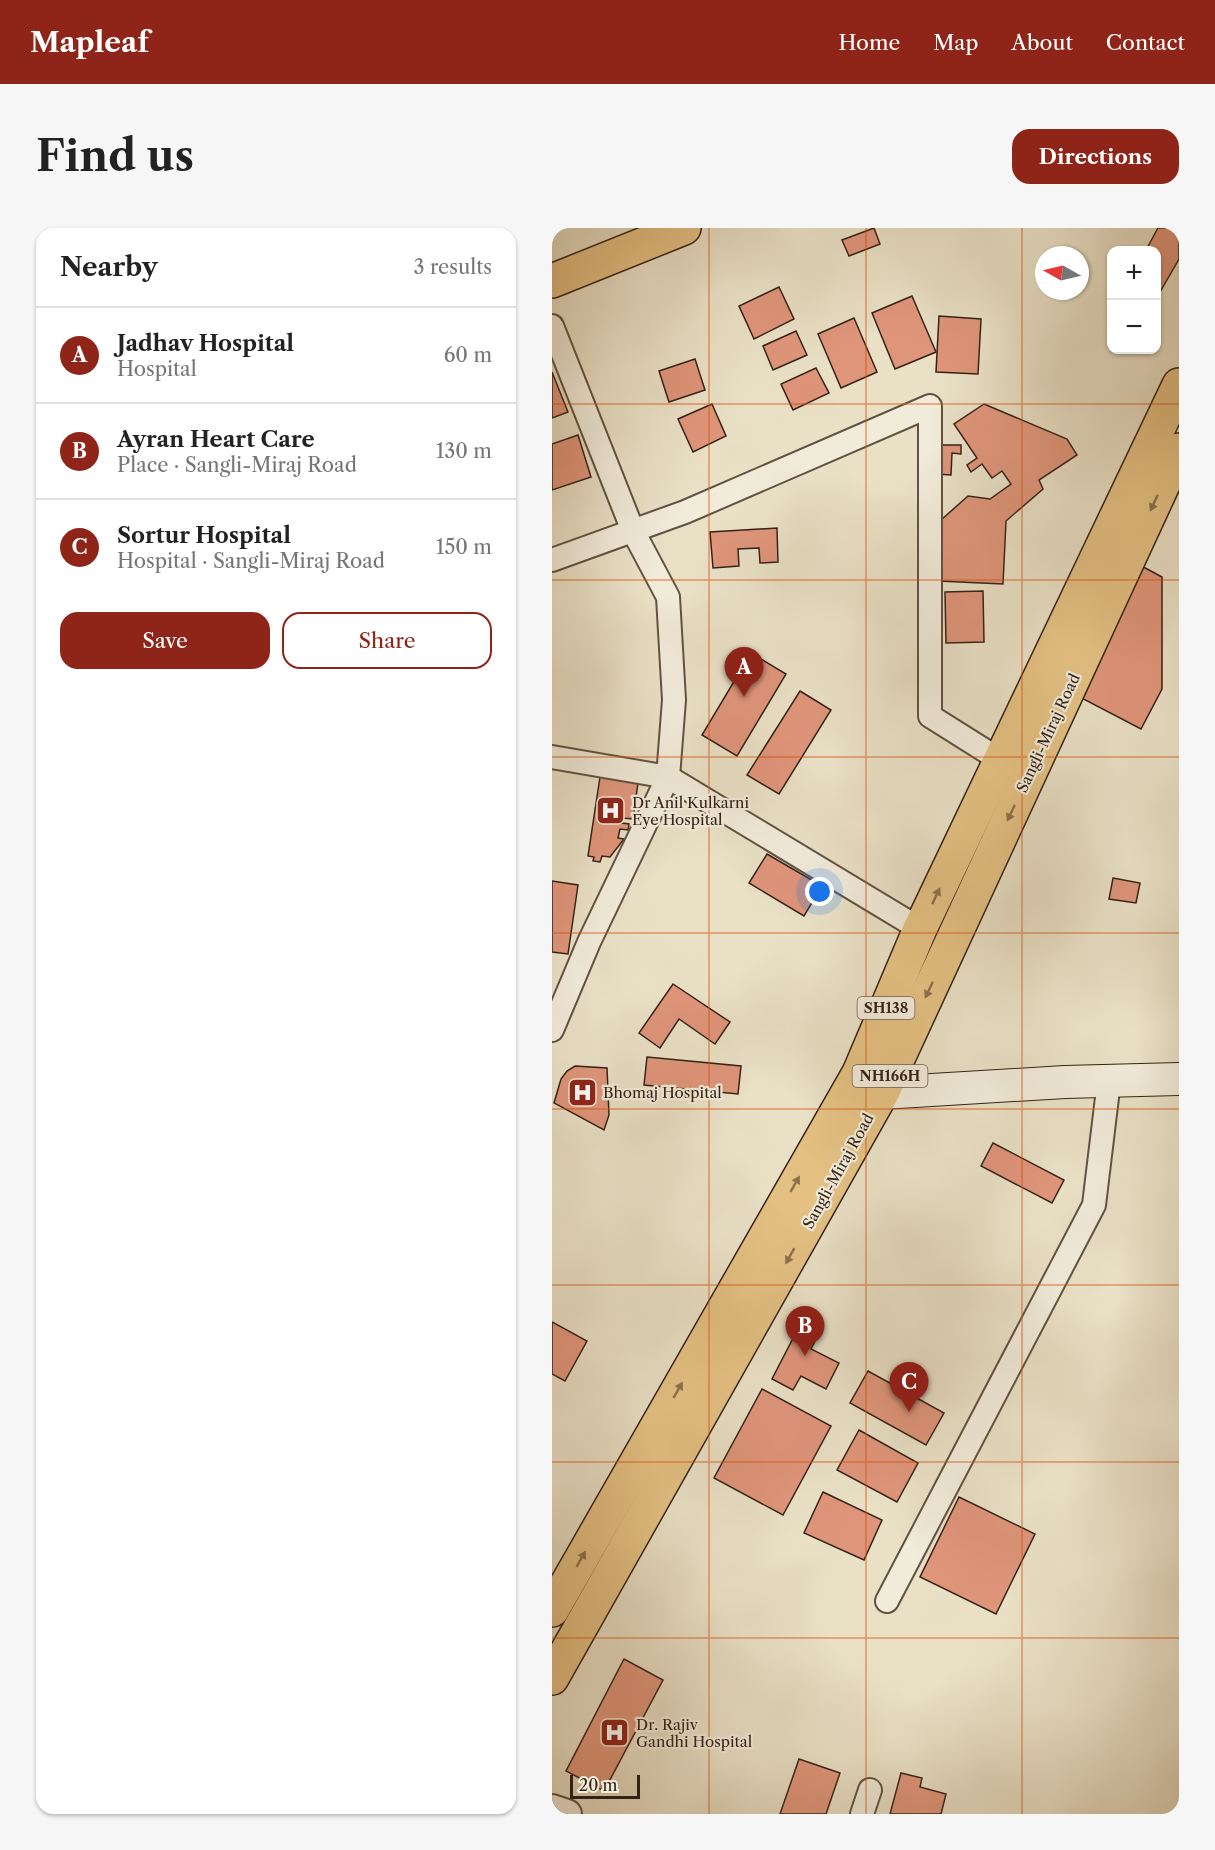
<!DOCTYPE html>
<html lang="en">
<head>
<meta charset="utf-8">
<style>
  :root { --surface:#fff; --page:#f6f6f6; --text:#222; --muted:#767676; --line:#e0e0e0; --accent:#8f2418 }
  body { margin:0; font-family:"Libre Caslon Text",serif; background:var(--page); color:var(--text) }
  .controls { position:absolute; right:18px; top:18px; display:grid; overflow:hidden; border-radius:12px; box-shadow:0 2px 4px #0004 }
  .controls button { width:54px; height:54px; display:grid; place-items:center; padding:0; border:0; border-bottom:2px solid var(--line); background:var(--surface); color:var(--text); font:30px sans-serif }
  .compass { position:absolute; left:483px; top:18px; width:54px; height:54px; border-radius:50%; background:var(--surface); box-shadow:0 2px 4px #0004; rotate:278deg }
  .scale { position:absolute; left:18px; bottom:15px; width:70px; box-sizing:border-box; padding-left:6px; border:3px solid #342216; border-top:0; font-size:16px; line-height:21px; white-space:nowrap; color:#342216; -webkit-text-stroke:4px #f1ebda; paint-order:stroke }
  .you { position:absolute; left:268px; top:664px; width:21px; height:21px; margin:-15px; border:4px solid #fff; border-radius:50%; background:#1a73e8; box-shadow:0 0 0 9px #1a73e833 }
  .badge { display:grid; place-items:center; width:39px; height:39px; border-radius:50%; background:var(--accent); color:#fff; font-size:20px; font-weight:700 }
  .pin { position:absolute; translate:-50% -50px; filter:drop-shadow(0 2px 3px #0008) }
  .pin::after { content:''; position:absolute; top:32px; width:21px; height:18px; background:inherit; clip-path:polygon(0 0,100% 0,50% 100%) }
  .list { margin:0; padding:0; list-style:none }
  h2 { display:flex; justify-content:space-between; align-items:center; height:78px; margin:0; padding:0 24px; font-size:26px }
  h2 small { font-size:20px; font-weight:400; color:var(--muted) }
  .list li { display:grid; grid-template-columns:39px 1fr auto; gap:18px; align-items:center; box-sizing:border-box; height:96px; padding:0 24px; border-top:2px solid var(--line) }
  .list b { display:block; font-size:22px; white-space:nowrap }
  .list p { margin:0; font-size:20px; white-space:nowrap; color:var(--muted) }
  .list em { font-size:20px; font-style:normal; color:var(--muted) }
  .actions { display:flex; gap:12px; padding:18px 24px }
  .actions a { flex:1; padding:14px 0; border:2px solid var(--accent); border-radius:18px; text-align:center; font-size:21px; color:var(--accent) }
  .actions .main { background:var(--accent); color:#fff }
  .map { position:relative; flex:none; width:627px; height:1586px; overflow:hidden; border-radius:18px }
  header { display:flex; align-items:center; gap:36px; box-sizing:border-box; height:84px; padding:0 30px; background:var(--accent); color:#fff }
  header strong { font-size:28px }
  nav { display:flex; gap:33px; margin-inline-start:auto; font-size:21px }
  .intro { display:flex; align-items:center; justify-content:space-between; box-sizing:border-box; height:144px; padding:0 36px }
  h1 { margin:0; font-size:42px }
  .button { padding:15px 27px; border-radius:18px; background:var(--accent); color:#fff; font-size:21px; font-weight:700 }
  main { display:flex; gap:36px; padding:0 36px }
  aside { flex:1; background:var(--surface); border-radius:18px; box-shadow:0 2px 4px #0004 }
  .map>svg:first-child { display:block }
  .building { fill:#df957a; stroke:#342216; stroke-width:1.5 }
  .lines { fill:none; stroke-linecap:round; stroke-linejoin:round }
  .minor-casing { stroke:#615242; stroke-width:26 }
  .tertiary-casing { stroke:#615242; stroke-width:32 }
  .secondary-casing { stroke:#342216; stroke-width:34 }
  .primary-casing { stroke:#342216; stroke-width:36 }
  .trunk-casing { stroke:#342216; stroke-width:36 }
  .minor { stroke:#f1ebda; stroke-width:22 }
  .tertiary { stroke:#f1ebda; stroke-width:28 }
  .secondary { stroke:#f1ebda; stroke-width:32 }
  .primary { stroke:#e4c083; stroke-width:33 }
  .trunk { stroke:#e4c083; stroke-width:33 }
  .oneway { fill:#8c714c }
  .grid { fill:none; stroke:#d6540d; stroke-width:1.5; stroke-opacity:0.55 }
  .labels { text-anchor:middle; dominant-baseline:central; stroke-width:4.5; stroke-linejoin:round; paint-order:stroke }
  .shield { fill:#f1ebda; stroke:#6d5e51; stroke-width:1.5 }
  .shield-label { font-size:14px; font-weight:bold; fill:#342216 }
  .street-label { font-size:15px; fill:#342216; stroke:#f1ebda }
  .poi-label { font-size:15px; fill:#342216; stroke:#f1ebda; text-anchor:start }
</style>
</head>
<body>
<header>
<strong>Mapleaf</strong>
<nav><a>Home</a><a>Map</a><a>About</a><a>Contact</a></nav>
</header>
<div class="intro"><h1>Find us</h1><a class="button">Directions</a></div>
<main>
<aside>
<h2>Nearby<small>3 results</small></h2>
<ul class="list">
<li><span class="badge">A</span><div><b>Jadhav Hospital</b><p>Hospital</p></div><em>60 m</em></li>
<li><span class="badge">B</span><div><b>Ayran Heart Care</b><p>Place · Sangli-Miraj Road</p></div><em>130 m</em></li>
<li><span class="badge">C</span><div><b>Sortur Hospital</b><p>Hospital · Sangli-Miraj Road</p></div><em>150 m</em></li>
</ul>
<div class="actions"><a class="main">Save</a><a>Share</a></div>
</aside>
<div class="map">
<svg width="627" height="1586" viewBox="0 0 627 1586">
  <rect width="100%" height="100%" fill="#e9e0c6"/>
  <filter id="stains"><feTurbulence type="fractalNoise" baseFrequency=".00333" numOctaves="4"/><feColorMatrix values="0 0 0 0 .2 0 0 0 0 .09 0 0 0 0 .02 0 0 0 .5 -.17"/></filter>
  <radialGradient id="worn" r=".72"><stop offset=".6" stop-color="#630" stop-opacity="0"/><stop offset="1" stop-color="#630" stop-opacity=".3"/></radialGradient>
  <!-- building -->
  <g class="building">
    <polygon points="322,0 328,16 297,28 290,12"/>
    <polygon points="606,0 620,0 627,4 627,31 604,71 604,22 594,22"/>
    <polygon points="227,59 242,91 202,111 187,78"/>
    <polygon points="360,68 384,124 343,141 320,85"/>
    <polygon points="387,88 429,91 426,146 384,144"/>
    <polygon points="302,90 325,144 289,160 266,106"/>
    <polygon points="244,103 255,127 221,142 211,118"/>
    <polygon points="143,131 153,162 117,174 107,143"/>
    <polygon points="264,140 277,165 241,182 229,156"/>
    <polygon points="0,144 16,184 0,190"/>
    <polygon points="160,176 174,208 141,224 126,191"/>
    <polygon points="432,176 515,211 525,227 487,252 491,261 454,293 451,356 386,353 389,292 416,268 438,271 459,256 450,243 440,250 430,236 419,244 415,237 425,230 402,196"/>
    <polygon points="26,207 39,249 0,262 0,216"/>
    <polygon points="385,217 409,217 409,226 400,225 399,247 384,246"/>
    <polygon points="225,300 226,334 208,335 207,320 186,321 187,338 161,340 158,304"/>
    <polygon points="584,335 610,349 610,461 589,501 518,464"/>
    <polygon points="431,363 432,414 394,415 393,364"/>
    <polygon points="199,425 234,446 185,528 150,507"/>
    <polygon points="248,463 279,482 227,566 195,547"/>
    <polygon points="48,549 86,555 81,591 70,590 70,595 77,596 76,602 68,601 66,610 72,611 58,629 50,628 48,634 41,633 42,629 36,628"/>
    <polygon points="215,626 270,658 252,688 197,655"/>
    <polygon points="561,650 588,655 584,675 557,671"/>
    <polygon points="0,653 26,657 16,726 0,724"/>
    <polygon points="121,756 178,794 163,816 127,791 108,820 87,805"/>
    <polygon points="95,829 189,838 186,866 92,857"/>
    <polygon points="23,838 55,840 57,887 52,902 2,875 9,851 15,843"/>
    <polygon points="441,915 512,952 500,975 429,938"/>
    <polygon points="251,1091 269,1101 259,1121 287,1135 274,1161 249,1148 241,1162 220,1151"/>
    <polygon points="0,1094 35,1113 13,1153 0,1146"/>
    <polygon points="316,1143 392,1185 374,1217 298,1175"/>
    <polygon points="210,1161 279,1198 231,1287 162,1250"/>
    <polygon points="307,1202 366,1235 345,1274 285,1242"/>
    <polygon points="271,1264 330,1292 312,1332 252,1305"/>
    <polygon points="407,1269 483,1306 444,1386 368,1349"/>
    <polygon points="72,1431 111,1452 52,1563 14,1543"/>
    <polygon points="247,1531 288,1545 274,1586 228,1586"/>
    <polygon points="349,1545 370,1550 368,1559 394,1566 389,1586 338,1586"/>
  </g>
  <g class="lines">
    <defs>
      <g id="minor">
        <polyline points="0,98 81,303 116,369 122,472 116,549 0,529"/>
        <polyline points="0,332 133,284 378,178 378,488 448,532"/>
        <polyline points="0,802 37,714 116,549 368,701"/>
        <polyline points="335,1373 542,977 557,853"/>
        <polyline points="310,1586 318,1562"/>
      </g>
      <polyline id="tertiary" points="0,1581 15,1586"/>
      <polyline id="secondary" points="312,849 330,865 513,854 627,851"/>
      <polyline id="primary" points="0,53 132,0"/>
      <g id="trunk">
        <polyline points="0,1382 307,845 368,701 627,157"/>
        <polyline points="0,1450 330,865 627,222"/>
      </g>
    </defs>
    <!-- minor casing -->
    <use href="#minor" class="minor-casing"/>
    <!-- tertiary casing -->
    <use href="#tertiary" class="tertiary-casing"/>
    <!-- secondary casing -->
    <use href="#secondary" class="secondary-casing"/>
    <!-- primary casing -->
    <use href="#primary" class="primary-casing"/>
    <!-- trunk casing -->
    <use href="#trunk" class="trunk-casing"/>
    <!-- minor -->
    <use href="#minor" class="minor"/>
    <!-- tertiary -->
    <use href="#tertiary" class="tertiary"/>
    <!-- secondary -->
    <use href="#secondary" class="secondary"/>
    <!-- primary -->
    <use href="#primary" class="primary"/>
    <!-- trunk -->
    <use href="#trunk" class="trunk"/>
  </g>
  <!-- one-way arrows -->
  <defs><path id="oneway-solid" d="M-6-.8H1V-3.2L6.5 0L1 3.2V.8H-6Z" transform="scale(1.5)"/></defs>
  <g class="oneway">
    <use href="#oneway-solid" transform="translate(602 275) rotate(115)"/>
    <use href="#oneway-solid" transform="translate(459 585) rotate(115)"/>
    <use href="#oneway-solid" transform="translate(384 668) rotate(-65)"/>
    <use href="#oneway-solid" transform="translate(377 762) rotate(115)"/>
    <use href="#oneway-solid" transform="translate(243 956) rotate(-60)"/>
    <use href="#oneway-solid" transform="translate(238 1028) rotate(119)"/>
    <use href="#oneway-solid" transform="translate(126 1162) rotate(-60)"/>
    <use href="#oneway-solid" transform="translate(29 1331) rotate(-60)"/>
  </g>
  <!-- grid -->
  <path class="grid" d="M157,0V1586M314,0V1586M470,0V1586M0,176H627M0,352H627M0,529H627M0,705H627M0,881H627M0,1057H627M0,1234H627M0,1410H627"/>
  <!-- icons -->
  <defs>
    <symbol id="hospital-square" viewBox="-11 -11 22 22"><rect x="-9" y="-9" width="18" height="18" rx="4" fill="#8f2418" stroke="#f1ebda"/><path d="M-5-5h3v3.5h4V-5h3V5h-3V1.5h-4V5h-3Z" fill="#fff"/></symbol>
  </defs>
  <g fill-rule="evenodd">
    <use href="#hospital-square" x="42" y="566" width="33" height="33"/>
    <use href="#hospital-square" x="14" y="848" width="33" height="33"/>
    <use href="#hospital-square" x="46" y="1488" width="33" height="33"/>
  </g>
  <g class="labels">
    <!-- shield labels -->
    <g class="shield">
      <rect x="305.5" y="769" width="57" height="22" rx="4.5"/>
      <rect x="300.5" y="837" width="75" height="22" rx="4.5"/>
    </g>
    <g class="shield-label">
      <text x="334" y="780">SH138</text>
      <text x="338" y="848">NH166H</text>
    </g>
    <!-- street labels -->
    <g class="street-label">
      <text transform="translate(496 505) rotate(-65)">Sangli-Miraj Road</text>
      <text transform="translate(286 943) rotate(-61)">Sangli-Miraj Road</text>
    </g>
    <!-- poi labels -->
    <g class="poi-label">
      <text x="80" y="574">Dr Anil Kulkarni<tspan x="80" dy="17">Eye Hospital</tspan></text>
      <text x="51" y="864">Bhomaj Hospital</text>
      <text x="84" y="1496">Dr. Rajiv<tspan x="84" dy="17">Gandhi Hospital</tspan></text>
    </g>
  </g>
  <rect width="100%" height="100%" filter="url(#stains)"/>
  <rect width="100%" height="100%" fill="url(#worn)"/>
</svg>
<div class="controls">
<button>+</button>
<button>−</button>
</div>
<svg class="compass" viewBox="-18 -18 36 36"><path d="M0-13l5 13h-10z" fill="#e53935"/><path d="M0 13l5-13h-10z" fill="#767676"/></svg>
<div class="scale">20 m</div>
<div class="you"></div>
<div class="pin badge" style="left:192px;top:469px">A</div>
<div class="pin badge" style="left:253px;top:1128px">B</div>
<div class="pin badge" style="left:357px;top:1184px">C</div>
</div>
</main>
</body>
</html>
